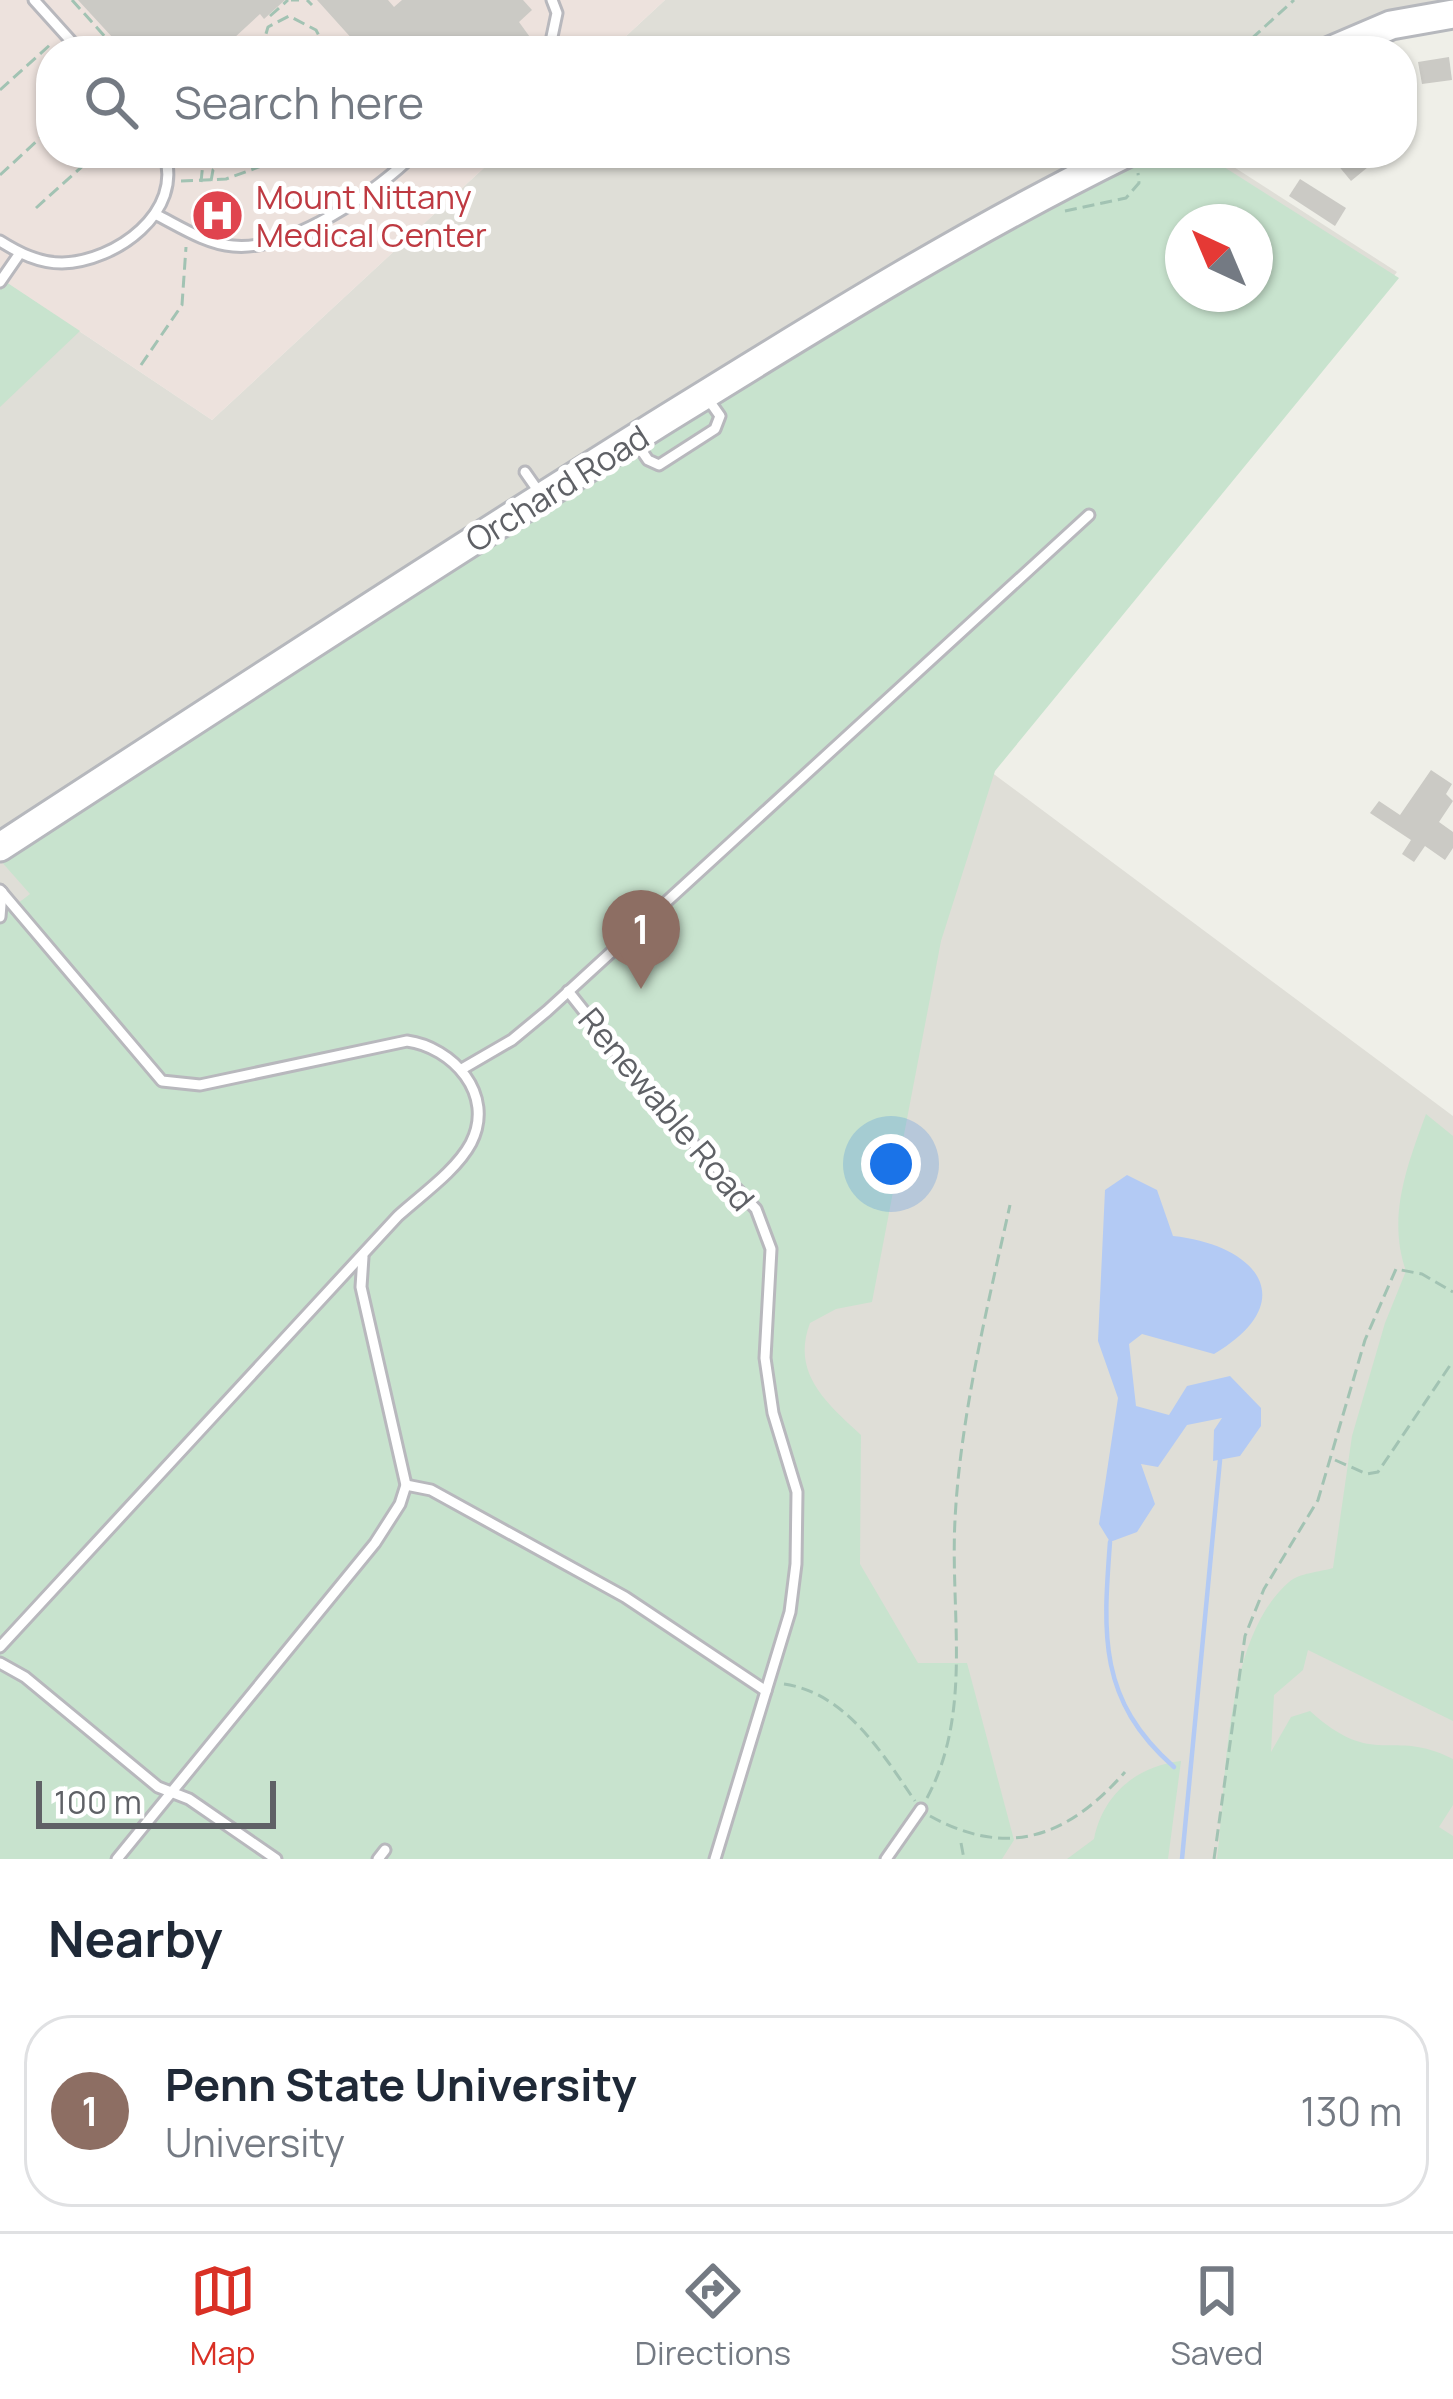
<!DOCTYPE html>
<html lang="en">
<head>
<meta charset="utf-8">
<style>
  :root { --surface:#fff; --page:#f6f6f7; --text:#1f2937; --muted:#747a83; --line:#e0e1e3; --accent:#d93025 }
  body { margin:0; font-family:Manrope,sans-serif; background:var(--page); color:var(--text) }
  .compass { position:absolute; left:1165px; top:204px; width:108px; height:108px; border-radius:50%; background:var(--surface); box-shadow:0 3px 9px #0004; rotate:316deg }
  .scale { position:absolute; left:36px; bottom:30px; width:240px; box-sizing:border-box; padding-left:12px; border:6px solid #5f6166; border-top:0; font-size:33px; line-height:42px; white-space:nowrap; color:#5f6166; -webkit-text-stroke:9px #fff; paint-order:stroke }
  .you { position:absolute; left:891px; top:1164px; width:42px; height:42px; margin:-30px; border:9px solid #fff; border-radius:50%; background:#1a73e8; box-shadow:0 0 0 18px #1a73e833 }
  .badge { display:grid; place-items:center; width:78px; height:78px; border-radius:50%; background:var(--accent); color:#fff; font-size:39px; font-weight:700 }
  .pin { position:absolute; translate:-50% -99px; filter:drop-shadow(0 3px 6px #0008) }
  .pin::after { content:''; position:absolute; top:63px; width:42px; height:36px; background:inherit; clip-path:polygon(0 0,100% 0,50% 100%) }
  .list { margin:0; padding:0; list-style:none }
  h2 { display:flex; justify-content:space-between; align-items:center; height:156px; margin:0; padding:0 48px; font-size:51px }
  h2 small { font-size:39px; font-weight:400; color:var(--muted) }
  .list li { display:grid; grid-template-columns:78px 1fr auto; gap:36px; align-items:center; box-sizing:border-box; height:192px; margin:0 24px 24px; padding:0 24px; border:3px solid var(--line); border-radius:48px }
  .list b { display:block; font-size:45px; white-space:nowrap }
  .list p { margin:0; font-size:39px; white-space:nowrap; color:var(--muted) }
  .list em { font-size:39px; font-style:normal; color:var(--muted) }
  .icon { flex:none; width:66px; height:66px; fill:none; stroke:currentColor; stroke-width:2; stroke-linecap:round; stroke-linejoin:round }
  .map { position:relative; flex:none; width:1453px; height:1859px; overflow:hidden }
  .search { position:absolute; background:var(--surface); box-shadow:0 3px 9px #0004; left:36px; right:36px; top:36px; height:132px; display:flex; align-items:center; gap:30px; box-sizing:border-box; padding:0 42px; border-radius:48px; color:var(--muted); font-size:45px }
  .sheet { height:372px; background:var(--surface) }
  nav { display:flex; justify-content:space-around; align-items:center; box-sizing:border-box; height:168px; border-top:3px solid var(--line); background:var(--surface); font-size:33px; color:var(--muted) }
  nav a { display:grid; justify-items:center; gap:6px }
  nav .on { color:var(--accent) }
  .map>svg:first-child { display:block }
  .education { fill:#dfded7; fill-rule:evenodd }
  .medical { fill:#ede2dd }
  .green { fill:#c8e3ce; fill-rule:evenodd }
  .water { fill:#b3caf4 }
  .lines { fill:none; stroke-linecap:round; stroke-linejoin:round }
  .stream { stroke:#b3caf4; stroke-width:4.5 }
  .building { fill:#cbcac5 }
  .lane-casing { stroke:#b8b8bd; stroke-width:15 }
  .secondary-casing { stroke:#b6b8bd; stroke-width:33 }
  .path { stroke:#a2c3b3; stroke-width:3; stroke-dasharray:12 6; stroke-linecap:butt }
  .lane { stroke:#fff; stroke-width:9 }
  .secondary { stroke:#fff; stroke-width:27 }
  .labels { text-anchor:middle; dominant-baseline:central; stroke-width:10; stroke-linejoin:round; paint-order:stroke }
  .health-label { font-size:33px; fill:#be3a42; stroke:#fff; text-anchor:start }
  .street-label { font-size:33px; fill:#5f6166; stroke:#fff }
</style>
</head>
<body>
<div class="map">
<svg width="1453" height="1859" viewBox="0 0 1453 1859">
  <rect width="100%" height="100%" fill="#efefe8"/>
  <!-- education -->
  <g class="education">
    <polygon points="665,0 1453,0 1453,6 1309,51 610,51"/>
    <polygon points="500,153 1106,153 963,222 0,831 0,278 212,420"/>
    <path d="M1150,153H1212L1397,272L991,772L1453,1116V1859H0V863L214,720ZM1183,222H1255V294H1183Z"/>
  </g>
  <!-- medical -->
  <polygon class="medical" points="0,0 665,0 610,51 51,51 51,153 500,153 212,420 0,278"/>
  <!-- green -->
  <g class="green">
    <path d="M1115,153H1202L1399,278L995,771L941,941L872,1302L836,1309L810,1323C791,1373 826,1403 861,1435L860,1564L918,1663H967L1014,1840L1002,1859H0V917L30,894L0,860V828ZM1183,222H1255V294H1183Z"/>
    <polygon points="0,278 80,331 0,407"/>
    <path d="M1426,1114L1453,1136V1721L1308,1650L1303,1670L1274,1695L1271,1752L1291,1717L1310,1711C1375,1770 1390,1727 1453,1759V1805L1439,1827L1453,1836V1859H1217C1227,1778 1224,1638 1289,1582C1299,1573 1320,1572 1333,1568L1352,1436L1385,1323L1406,1271C1387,1217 1407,1166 1426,1114Z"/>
    <path d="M1181,1761L1168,1859H1067L1094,1839C1103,1794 1137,1766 1181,1761Z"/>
  </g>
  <!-- water -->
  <path class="water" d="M1127,1175L1157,1190L1173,1236C1257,1245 1303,1301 1214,1354L1142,1334L1129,1344L1136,1406L1169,1415L1187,1386L1230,1376L1261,1408V1426L1240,1456L1213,1461L1214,1430L1222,1418L1187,1425L1158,1467L1141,1464L1155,1504L1137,1532L1110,1542L1099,1524L1118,1398L1098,1341L1105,1190Z"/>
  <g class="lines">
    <!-- stream -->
    <g class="stream">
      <path d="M1110,1542C1103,1635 1098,1700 1174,1767"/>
      <polyline points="1182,1859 1220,1460"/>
    </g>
  </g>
  <!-- building -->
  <g class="building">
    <polygon points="78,0 285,0 264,19 260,14 220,51 211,44 204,51 125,51"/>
    <polygon points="317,0 388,0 394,7 402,0 523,0 532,10 519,22 540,51 363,51"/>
    <polygon points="1449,57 1452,80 1422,84 1418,62"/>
    <polygon points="1350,153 1385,153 1351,181 1337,164"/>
    <polygon points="1300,179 1346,208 1335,226 1289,196"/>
    <polygon points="1431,770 1452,784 1446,794 1453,801 1439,822 1453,832 1453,848 1445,860 1425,846 1414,862 1402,854 1411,840 1370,813 1379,801 1400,815"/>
  </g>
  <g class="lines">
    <defs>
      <g id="lane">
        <polyline points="34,0 80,51"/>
        <polyline points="549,51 557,13 552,0"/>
        <path d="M155,214C179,226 206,244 233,246C289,252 378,191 415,153"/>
        <path d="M0,241C19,253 39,263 62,263C115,262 185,212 164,153"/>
        <polyline points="0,282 20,253"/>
        <polyline points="637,444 648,460 659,465 715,429 720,416 708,399"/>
        <polyline points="525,472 539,492"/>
        <path d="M0,890L162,1081L200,1085L407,1041C452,1047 496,1094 471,1143C456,1171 421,1195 398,1216L0,1647"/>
        <polyline points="0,917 2,892"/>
        <polyline points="568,991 667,1116 756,1209 771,1249 765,1358 773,1413 797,1492 796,1564 790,1612 715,1859"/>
        <polyline points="462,1069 512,1040 547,1011 1089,515"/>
        <polyline points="406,1485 431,1490 625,1597 766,1691"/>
        <polyline points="0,1663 25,1677 158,1787 189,1799 276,1859"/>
        <polyline points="117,1859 375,1543 400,1504 406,1485 361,1287 363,1257"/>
        <polyline points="378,1859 385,1850"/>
        <polyline points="886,1859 921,1809"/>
      </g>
      <g id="secondary">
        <polyline points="1330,51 1391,25 1453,14"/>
        <path d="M0,847C218,705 436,563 656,425C811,329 964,233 1127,153"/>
      </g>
    </defs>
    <!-- lane casing -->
    <use href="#lane" class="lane-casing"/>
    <!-- secondary casing -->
    <use href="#secondary" class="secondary-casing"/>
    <!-- path -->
    <g class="path">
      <polyline points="72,0 118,51"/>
      <polyline points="291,0 299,0"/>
      <polyline points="307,0 312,5"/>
      <polyline points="270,16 288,0"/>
      <polyline points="224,42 233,51"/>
      <polyline points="261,51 268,27 289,16 316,30 327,51"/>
      <polyline points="1238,51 1294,0"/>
      <polyline points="0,90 52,43"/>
      <polyline points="0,175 51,128"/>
      <polyline points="181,181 226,179 297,153"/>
      <polyline points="211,181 213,170 236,153"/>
      <polyline points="201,182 204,153"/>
      <polyline points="36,208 97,153"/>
      <polyline points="1065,211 1126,198 1139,183 1138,173"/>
      <polyline points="141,365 182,305 186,247"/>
      <polyline points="1335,1460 1367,1474 1378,1472 1453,1361"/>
      <path d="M784,1684C846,1693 882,1753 915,1801"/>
      <path d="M927,1798C973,1712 950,1614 955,1520C960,1418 988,1304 1010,1205"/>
      <path d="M930,1816C1008,1859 1068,1837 1125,1772"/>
      <polyline points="961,1843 964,1859"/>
      <polyline points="1214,1859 1245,1636 1264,1589 1318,1500 1365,1340 1396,1269 1422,1274 1453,1292"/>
    </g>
    <!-- lane -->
    <use href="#lane" class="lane"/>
    <!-- secondary -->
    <use href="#secondary" class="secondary"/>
  </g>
  <!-- icons -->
  <defs>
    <symbol id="hospital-disc" viewBox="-11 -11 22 22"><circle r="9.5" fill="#e0444e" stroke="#fff"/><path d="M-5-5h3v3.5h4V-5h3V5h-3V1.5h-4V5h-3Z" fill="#fff"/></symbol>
  </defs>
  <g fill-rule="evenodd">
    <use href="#hospital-disc" x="188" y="186" width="59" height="59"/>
  </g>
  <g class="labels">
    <!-- health labels -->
    <g class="health-label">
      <text x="256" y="196">Mount Nittany<tspan x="256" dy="38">Medical Center</tspan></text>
    </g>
    <!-- street labels -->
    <g class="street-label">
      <text transform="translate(557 488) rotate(-32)">Orchard Road</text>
      <text transform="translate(667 1109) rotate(50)">Renewable Road</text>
    </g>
  </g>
</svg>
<svg class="compass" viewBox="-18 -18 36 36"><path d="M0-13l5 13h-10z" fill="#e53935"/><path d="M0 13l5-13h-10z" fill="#747a83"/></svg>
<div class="scale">100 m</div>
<div class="you"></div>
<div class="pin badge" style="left:641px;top:989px;background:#8d6e63">1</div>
<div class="search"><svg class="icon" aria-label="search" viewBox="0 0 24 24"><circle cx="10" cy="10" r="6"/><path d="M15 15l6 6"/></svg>Search here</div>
</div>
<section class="sheet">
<h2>Nearby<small></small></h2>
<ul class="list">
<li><span class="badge" style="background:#8d6e63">1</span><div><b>Penn State University</b><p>University</p></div><em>130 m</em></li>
</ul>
</section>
<nav>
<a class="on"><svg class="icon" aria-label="map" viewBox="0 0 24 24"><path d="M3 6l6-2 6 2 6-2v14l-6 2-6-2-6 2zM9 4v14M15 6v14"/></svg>Map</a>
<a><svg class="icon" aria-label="directions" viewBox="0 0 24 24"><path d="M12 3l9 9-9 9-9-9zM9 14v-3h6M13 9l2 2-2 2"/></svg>Directions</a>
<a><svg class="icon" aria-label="saved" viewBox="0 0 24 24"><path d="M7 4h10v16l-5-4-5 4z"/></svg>Saved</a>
</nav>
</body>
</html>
